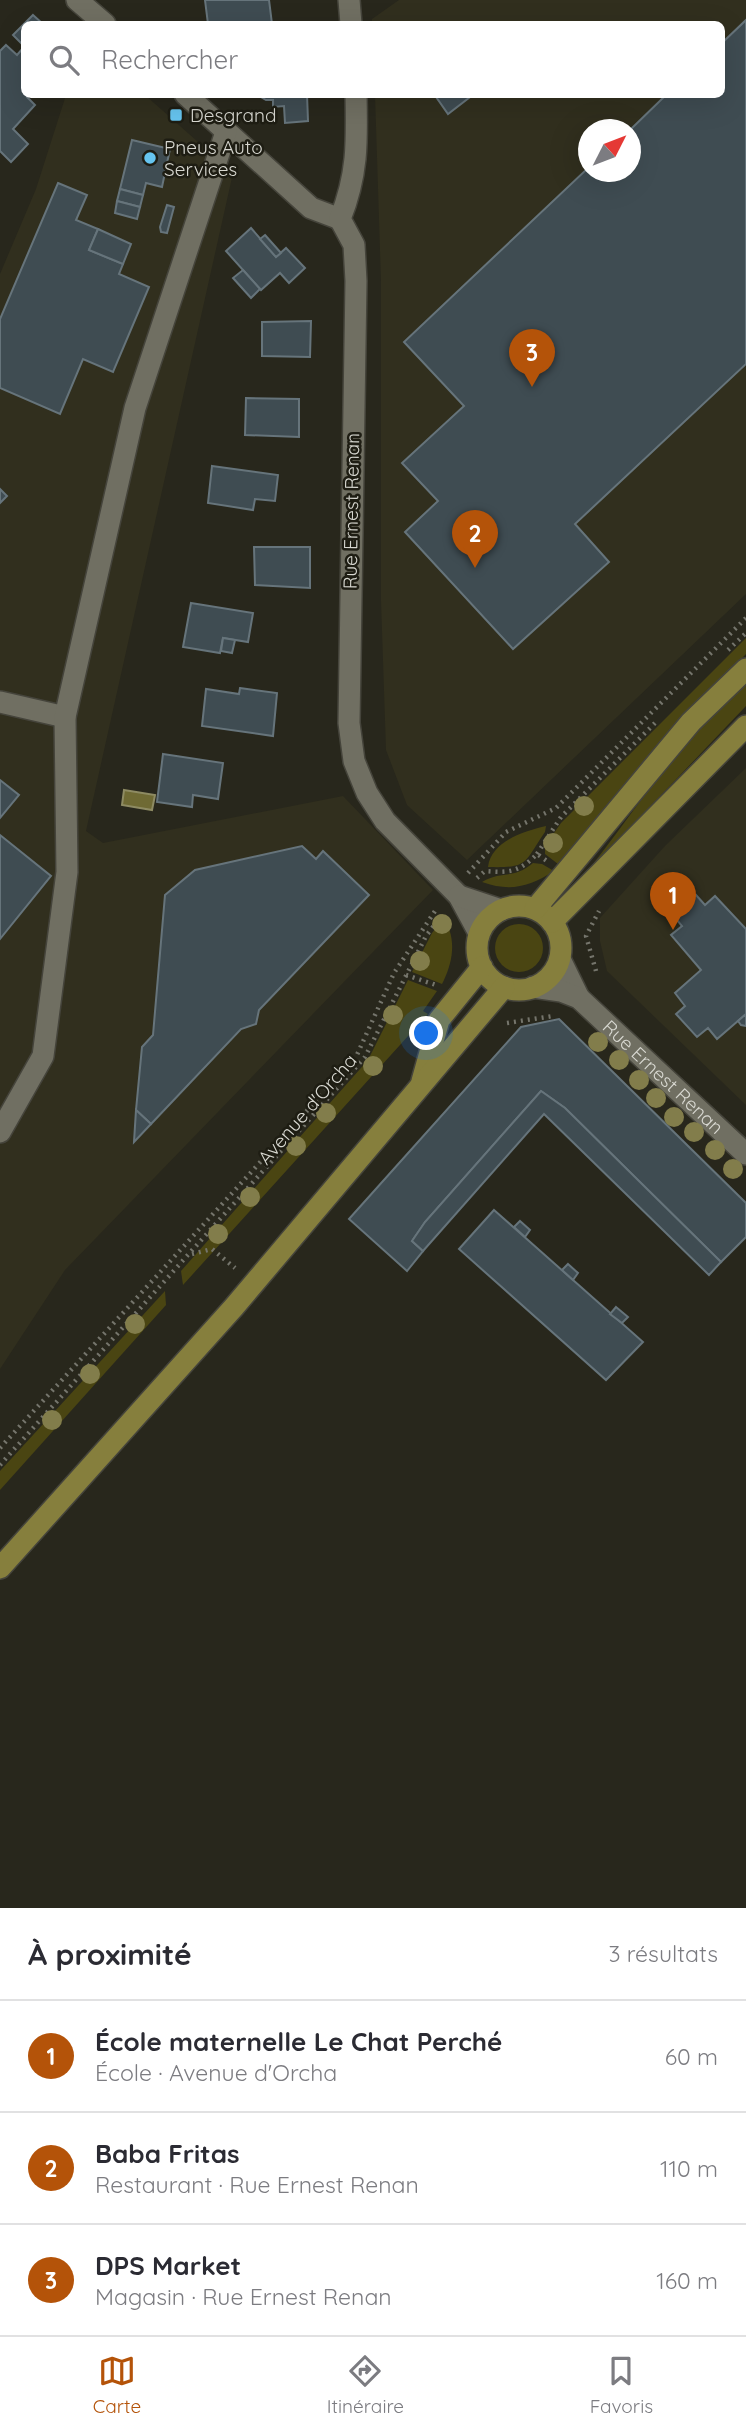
<!DOCTYPE html>
<html lang="fr">
<head>
<meta charset="utf-8">
<style>
  :root { --surface:#fff; --page:#f7f7f7; --text:#2b2b33; --muted:#7c7c81; --line:#e1e1e2; --accent:#b45309 }
  body { margin:0; font-family:Quicksand,sans-serif; background:var(--page); color:var(--text) }
  .compass { position:absolute; left:578px; top:119px; width:63px; height:63px; border-radius:50%; background:var(--surface); box-shadow:0 7px 28px #0002; rotate:48deg }
  .you { position:absolute; left:427px; top:1034px; width:24px; height:24px; margin:-18px; border:5px solid #fff; border-radius:50%; background:#1a73e8; box-shadow:0 0 0 10px #1a73e833 }
  .badge { display:grid; place-items:center; width:46px; height:46px; border-radius:50%; background:var(--accent); color:#fff; font-size:23px; font-weight:700 }
  .pin { position:absolute; translate:-50% -58px; filter:drop-shadow(0 2px 4px #0008) }
  .pin::after { content:''; position:absolute; top:37px; width:24px; height:21px; background:inherit; clip-path:polygon(0 0,100% 0,50% 100%) }
  .list { margin:0; padding:0; list-style:none }
  h2 { display:flex; justify-content:space-between; align-items:center; height:91px; margin:0; padding:0 28px; font-size:30px }
  h2 small { font-size:23px; font-weight:400; color:var(--muted) }
  .list li { display:grid; grid-template-columns:46px 1fr auto; gap:21px; align-items:center; box-sizing:border-box; height:112px; padding:0 28px; border-top:2px solid var(--line) }
  .list b { display:block; font-size:26px; white-space:nowrap }
  .list p { margin:0; font-size:23px; white-space:nowrap; color:var(--muted) }
  .list em { font-size:23px; font-style:normal; color:var(--muted) }
  .icon { flex:none; width:38px; height:38px; fill:none; stroke:currentColor; stroke-width:2; stroke-linecap:round; stroke-linejoin:round }
  .map { position:relative; flex:none; width:746px; height:1908px; overflow:hidden }
  .search { position:absolute; background:var(--surface); box-shadow:0 7px 28px #0002; left:21px; right:21px; top:21px; height:77px; display:flex; align-items:center; gap:18px; box-sizing:border-box; padding:0 24px; border-radius:10px; color:var(--muted); font-size:26px }
  .sheet { height:427px; background:var(--surface) }
  nav { display:flex; justify-content:space-around; align-items:center; box-sizing:border-box; height:98px; border-top:2px solid var(--line); background:var(--surface); font-size:19px; color:var(--muted) }
  nav a { display:grid; justify-items:center; gap:4px }
  nav .on { color:var(--accent) }
  .map>svg:first-child { display:block }
  .built { fill:#312f1e; fill-rule:evenodd }
  .green { fill:#4a4512 }
  .water { fill:#6f6a34; stroke:#8e8b63; stroke-width:2 }
  .building { fill:#3f4c52; stroke:#66747b; stroke-width:2 }
  .lines { fill:none; stroke-linecap:round; stroke-linejoin:round }
  .minor-casing { stroke:#45443b; stroke-width:24 }
  .major-casing { stroke:#45443b; stroke-width:24 }
  .path { stroke:#75756c; stroke-width:4.5; stroke-dasharray:2 5; stroke-linecap:butt }
  .minor { stroke:#706f62; stroke-width:21 }
  .major { stroke:#867f3d; stroke-width:21 }
  .tree { fill:#827d4b }
  .poi-dot { fill:#66c4ef; stroke:#1e1d13; stroke-width:2.5 }
  .labels { text-anchor:middle; dominant-baseline:central; stroke-width:5; stroke-linejoin:round; paint-order:stroke }
  .poi-label { font-size:19px; fill:#d8d8d1; stroke:#1e1d13; text-anchor:start }
  .street-label { font-size:19px; fill:#d8d8d1; stroke:#1e1d13 }
</style>
</head>
<body>
<div class="map">
<svg width="746" height="1908" viewBox="0 0 746 1908">
  <rect width="100%" height="100%" fill="#28271c"/>
  <!-- built -->
  <g class="built">
    <path d="M399,0H746V594L467,860L407,805L386,750L381,601V281L375,95L722,94V24H372V19ZM588,130H630V172H588Z"/>
    <polygon points="66,95 145,95 233,173 86,831 103,843 343,796 433,890 65,1270 0,1369 0,274 36,189"/>
    <polygon points="746,768 746,1105 607,971 600,941 600,918 665,846"/>
  </g>
  <!-- green -->
  <g class="green">
    <polygon points="746,638 746,654 658,744 558,864 545,854 545,846 561,823"/>
    <path d="M746,684V706L582,878C635,812 680,738 746,684Z"/>
    <path d="M546,826L545,832C523,864 529,868 488,867C491,841 525,831 546,826Z"/>
    <path d="M533,863L542,864L554,871C529,887 510,892 482,882C502,870 513,880 533,863Z"/>
    <path d="M444,918C457,940 453,962 442,984L412,972L432,933Z"/>
    <circle cx="519" cy="948" r="24"/>
    <polygon points="408,980 437,991 423,1011 428,1014 183,1285 181,1271 368,1060"/>
    <polygon points="165,1291 166,1305 0,1490 0,1471"/>
  </g>
  <!-- water -->
  <polygon class="water" points="124,790 155,795 152,810 122,805"/>
  <!-- building -->
  <g class="building">
    <polygon points="205,0 269,0 272,24 208,24"/>
    <polygon points="33,15 43,24 24,24 24,46 13,35"/>
    <polygon points="746,20 746,364 575,524 609,562 513,649 405,532 438,501 402,463 464,406 404,342 588,168 588,172 630,172 630,130 667,94 722,94 722,43"/>
    <polygon points="6,45 17,55 24,47 24,94 29,94 27,97 35,105 13,129 28,144 11,162 0,151 0,51"/>
    <polygon points="256,94 307,94 308,121 285,123 284,106 273,107 273,100 266,100"/>
    <polygon points="434,94 474,94 448,114"/>
    <polygon points="132,140 170,149 162,187 146,183 143,195 120,189"/>
    <polygon points="58,183 87,195 76,220 98,229 89,250 123,264 119,274 149,287 113,372 83,359 60,414 0,388 0,319"/>
    <polygon points="120,189 143,195 140,207 117,201"/>
    <polygon points="117,201 140,207 137,219 115,213"/>
    <polygon points="167,205 174,207 167,233 161,232 160,227"/>
    <polygon points="251,228 276,257 286,248 305,268 289,283 280,273 261,290 226,251"/>
    <polygon points="98,229 131,244 123,264 89,250"/>
    <polygon points="265,235 281,253 276,257 260,239"/>
    <polygon points="243,270 260,289 251,298 233,278"/>
    <polygon points="311,321 310,357 262,356 262,322"/>
    <polygon points="246,398 299,399 299,437 245,435"/>
    <polygon points="212,466 278,475 275,501 255,499 253,510 208,503"/>
    <polygon points="0,489 7,496 0,503"/>
    <polygon points="254,547 310,547 310,588 255,585"/>
    <polygon points="191,603 253,613 248,642 223,638 220,653 183,647"/>
    <polygon points="223,638 235,640 232,653 221,651"/>
    <polygon points="240,688 277,693 273,736 202,726 206,689 239,694"/>
    <polygon points="163,754 223,763 218,799 193,795 192,807 157,802"/>
    <polygon points="0,780 19,795 0,818"/>
    <polygon points="0,835 51,876 0,939"/>
    <polygon points="302,846 316,859 323,851 369,895 259,1010 256,1024 241,1029 151,1124 136,1110 142,1047 153,1035 165,895 195,870"/>
    <polygon points="696,895 705,905 715,896 746,929 746,1014 717,1039 708,1028 697,1037 676,1014 685,1006 675,993 701,970 671,935 682,926 673,915"/>
    <polygon points="746,1014 746,1026 741,1025 738,1021"/>
    <polygon points="559,1019 746,1203 746,1237 721,1262 565,1108 541,1091 425,1222 412,1241 423,1251 407,1271 349,1219 521,1027"/>
    <polygon points="541,1091 565,1108 721,1262 709,1275 544,1114 423,1251 412,1241 425,1222"/>
    <polygon points="136,1110 151,1124 134,1142"/>
    <polygon points="494,1210 643,1342 606,1380 459,1249"/>
    <polygon points="520,1221 530,1230 525,1237 514,1227"/>
    <polygon points="568,1264 578,1273 573,1280 562,1270"/>
    <polygon points="616,1307 628,1317 622,1323 610,1314"/>
  </g>
  <g class="lines">
    <defs>
      <g id="minor">
        <polyline points="77,0 105,24"/>
        <polyline points="349,0 351,24"/>
        <polyline points="185,94 311,208 340,219"/>
        <path d="M356,94C357,142 358,174 340,219L354,245L356,281L349,723L354,761L367,793L385,821L459,896L479,933"/>
        <polyline points="0,702 65,717"/>
        <polyline points="459,896 501,910"/>
        <polyline points="560,959 579,998"/>
        <path id="s1" d="M533,987L561,991L579,998L746,1154"/>
        <polyline points="0,1132 43,1056 67,872 65,717 135,408 226,132"/>
      </g>
      <g id="major">
        <circle cx="519" cy="948" r="42"/>
        <polyline points="535,909 691,722 746,669"/>
        <polyline points="552,922 746,726"/>
        <polyline points="422,1081 439,1020 482,967"/>
        <polyline points="0,1568 234,1307 504,987"/>
      </g>
    </defs>
    <!-- minor casing -->
    <use href="#minor" class="minor-casing"/>
    <!-- major casing -->
    <use href="#major" class="major-casing"/>
    <!-- path -->
    <g class="path">
      <polyline points="728,650 746,633"/>
      <polyline points="537,854 561,817 658,720"/>
      <polyline points="468,873 506,832 556,808 746,618"/>
      <path d="M477,878L485,871C510,873 519,872 537,854L547,861"/>
      <polyline points="596,971 586,936 599,911"/>
      <polyline points="406,975 439,986"/>
      <polyline points="507,1023 553,1016"/>
      <polyline points="192,1254 212,1249 235,1268"/>
      <polyline points="0,1448 356,1057 394,973 437,908"/>
      <polyline points="0,1465 365,1057 426,936 442,915"/>
    </g>
    <!-- minor -->
    <use href="#minor" class="minor"/>
    <!-- major -->
    <use href="#major" class="major"/>
  </g>
  <!-- trees -->
  <g class="tree">
    <circle cx="584" cy="806" r="10"/>
    <circle cx="553" cy="843" r="10"/>
    <circle cx="442" cy="924" r="10"/>
    <circle cx="420" cy="961" r="10"/>
    <circle cx="393" cy="1015" r="10"/>
    <circle cx="598" cy="1042" r="10"/>
    <circle cx="619" cy="1060" r="10"/>
    <circle cx="373" cy="1066" r="10"/>
    <circle cx="639" cy="1080" r="10"/>
    <circle cx="656" cy="1098" r="10"/>
    <circle cx="326" cy="1113" r="10"/>
    <circle cx="674" cy="1117" r="10"/>
    <circle cx="694" cy="1132" r="10"/>
    <circle cx="296" cy="1146" r="10"/>
    <circle cx="715" cy="1150" r="10"/>
    <circle cx="733" cy="1169" r="10"/>
    <circle cx="250" cy="1197" r="10"/>
    <circle cx="218" cy="1234" r="10"/>
    <circle cx="135" cy="1324" r="10"/>
    <circle cx="90" cy="1374" r="10"/>
    <circle cx="52" cy="1420" r="10"/>
  </g>
  <!-- markers -->
  <g class="poi-dot">
    <rect x="169" y="108" width="14" height="14" rx="3.5"/>
    <circle cx="150" cy="158" r="7"/>
  </g>
  <g class="labels">
    <!-- poi labels -->
    <g class="poi-label">
      <text x="190" y="115">Desgrand</text>
      <text x="164" y="147">Pneus Auto<tspan x="164" dy="22">Services</tspan></text>
    </g>
    <!-- street labels -->
    <g class="street-label">
      <text transform="translate(351 511) rotate(-89)">Rue Ernest Renan</text>
      <text stroke="none"><textPath href="#s1" startOffset="163">Rue Ernest Renan</textPath></text>
      <text transform="translate(307 1109) rotate(-49)">Avenue d'Orcha</text>
    </g>
  </g>
</svg>
<svg class="compass" viewBox="-18 -18 36 36"><path d="M0-13l5 13h-10z" fill="#e53935"/><path d="M0 13l5-13h-10z" fill="#7c7c81"/></svg>
<div class="you"></div>
<div class="pin badge" style="left:673px;top:930px">1</div>
<div class="pin badge" style="left:475px;top:568px">2</div>
<div class="pin badge" style="left:532px;top:387px">3</div>
<div class="search"><svg class="icon" aria-label="search" viewBox="0 0 24 24"><circle cx="10" cy="10" r="6"/><path d="M15 15l6 6"/></svg>Rechercher</div>
</div>
<section class="sheet">
<h2>À proximité<small>3 résultats</small></h2>
<ul class="list">
<li><span class="badge">1</span><div><b>École maternelle Le Chat Perché</b><p>École · Avenue d'Orcha</p></div><em>60 m</em></li>
<li><span class="badge">2</span><div><b>Baba Fritas</b><p>Restaurant · Rue Ernest Renan</p></div><em>110 m</em></li>
<li><span class="badge">3</span><div><b>DPS Market</b><p>Magasin · Rue Ernest Renan</p></div><em>160 m</em></li>
</ul>
</section>
<nav>
<a class="on"><svg class="icon" aria-label="map" viewBox="0 0 24 24"><path d="M3 6l6-2 6 2 6-2v14l-6 2-6-2-6 2zM9 4v14M15 6v14"/></svg>Carte</a>
<a><svg class="icon" aria-label="directions" viewBox="0 0 24 24"><path d="M12 3l9 9-9 9-9-9zM9 14v-3h6M13 9l2 2-2 2"/></svg>Itinéraire</a>
<a><svg class="icon" aria-label="saved" viewBox="0 0 24 24"><path d="M7 4h10v16l-5-4-5 4z"/></svg>Favoris</a>
</nav>
</body>
</html>
